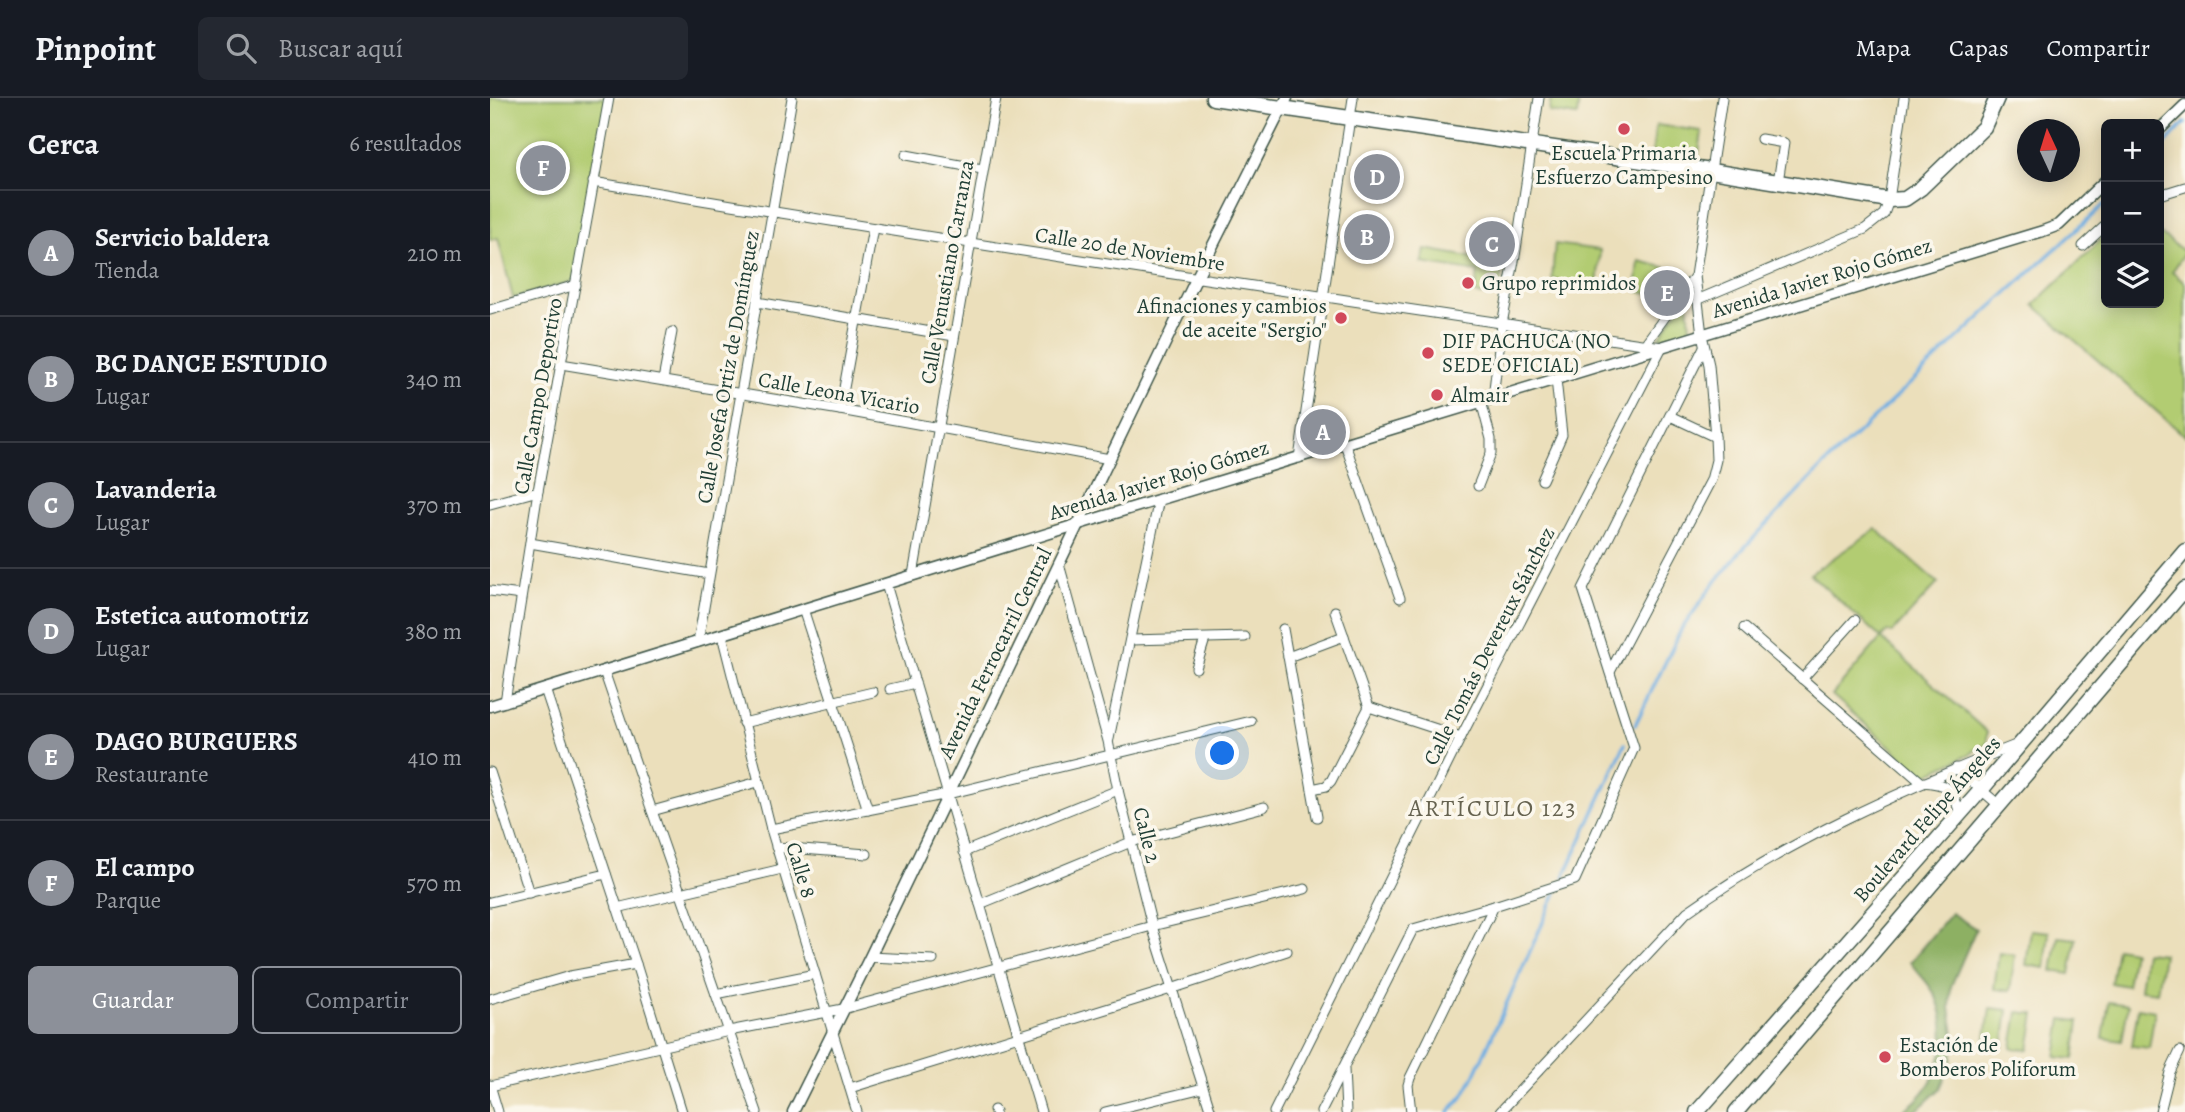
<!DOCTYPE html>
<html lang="es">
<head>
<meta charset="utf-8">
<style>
  :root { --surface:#171b24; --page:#242831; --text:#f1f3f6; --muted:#9ea1a6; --line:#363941; --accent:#8c9099 }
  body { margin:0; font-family:Alegreya,serif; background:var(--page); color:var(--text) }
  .controls { position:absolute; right:21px; top:21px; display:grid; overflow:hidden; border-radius:10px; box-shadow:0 4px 18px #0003 }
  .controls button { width:63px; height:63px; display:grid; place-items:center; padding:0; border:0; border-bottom:2px solid var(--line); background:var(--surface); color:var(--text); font:35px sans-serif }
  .compass { position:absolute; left:1527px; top:21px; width:63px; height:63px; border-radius:50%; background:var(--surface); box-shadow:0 4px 18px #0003; rotate:356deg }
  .you { position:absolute; left:733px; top:656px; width:24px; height:24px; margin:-18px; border:5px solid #fff; border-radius:50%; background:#1a73e8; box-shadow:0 0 0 10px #1a73e833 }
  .badge { display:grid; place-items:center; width:46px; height:46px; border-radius:50%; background:var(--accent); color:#fff; font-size:23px; font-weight:700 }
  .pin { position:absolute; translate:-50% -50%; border:4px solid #fff; box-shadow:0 2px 7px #0006 }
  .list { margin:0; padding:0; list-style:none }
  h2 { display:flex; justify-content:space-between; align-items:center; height:91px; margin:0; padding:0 28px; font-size:30px }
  h2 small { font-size:23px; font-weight:400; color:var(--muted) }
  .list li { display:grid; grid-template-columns:46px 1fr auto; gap:21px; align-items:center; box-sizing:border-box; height:126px; padding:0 28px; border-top:2px solid var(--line) }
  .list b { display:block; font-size:26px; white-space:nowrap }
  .list p { margin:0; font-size:23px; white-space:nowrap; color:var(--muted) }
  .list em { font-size:23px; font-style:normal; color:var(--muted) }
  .actions { display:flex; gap:14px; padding:21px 28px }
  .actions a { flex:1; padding:16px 0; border:2px solid var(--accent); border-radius:10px; text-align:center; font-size:24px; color:var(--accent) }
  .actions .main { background:var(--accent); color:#fff }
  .icon { flex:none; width:38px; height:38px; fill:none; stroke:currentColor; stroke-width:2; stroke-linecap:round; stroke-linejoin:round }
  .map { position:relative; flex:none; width:1695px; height:1014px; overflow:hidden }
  header { display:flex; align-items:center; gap:42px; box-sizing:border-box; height:98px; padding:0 35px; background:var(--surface); border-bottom:2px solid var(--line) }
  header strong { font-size:33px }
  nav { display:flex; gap:38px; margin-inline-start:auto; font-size:24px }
  .search { width:490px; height:63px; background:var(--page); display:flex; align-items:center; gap:18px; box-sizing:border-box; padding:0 24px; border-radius:10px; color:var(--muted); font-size:26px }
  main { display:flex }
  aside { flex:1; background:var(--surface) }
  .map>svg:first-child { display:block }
  .green { fill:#b2cc72; stroke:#688453; stroke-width:2 }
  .forest { fill:#8db064; stroke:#56764c; stroke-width:2 }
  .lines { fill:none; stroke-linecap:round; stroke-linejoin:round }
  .stream { stroke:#6faee2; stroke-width:3.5 }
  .minor-casing { stroke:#3e5548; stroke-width:11 }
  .tertiary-casing { stroke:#3e5548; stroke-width:13 }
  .primary-casing { stroke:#3e5548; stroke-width:17 }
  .minor { stroke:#fff; stroke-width:9 }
  .tertiary { stroke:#fff; stroke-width:10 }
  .primary { stroke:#fff; stroke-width:14 }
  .poi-dot { fill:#d1495b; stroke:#fbf7ec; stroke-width:2.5 }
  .labels { text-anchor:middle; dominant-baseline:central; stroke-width:7; stroke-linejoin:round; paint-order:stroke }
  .poi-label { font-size:21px; fill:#1f3d34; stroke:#fbf7ec; text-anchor:start }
  .street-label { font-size:21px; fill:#1f3d34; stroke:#fbf7ec }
  .quarter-label { font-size:24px; letter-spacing:2px; fill:#666350; stroke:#fbf7ec }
</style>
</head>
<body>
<header>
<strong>Pinpoint</strong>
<div class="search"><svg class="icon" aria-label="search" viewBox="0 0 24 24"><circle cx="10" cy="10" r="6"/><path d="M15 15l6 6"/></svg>Buscar aquí</div>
<nav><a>Mapa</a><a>Capas</a><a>Compartir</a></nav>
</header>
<main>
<aside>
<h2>Cerca<small>6 resultados</small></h2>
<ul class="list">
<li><span class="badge">A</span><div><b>Servicio baldera</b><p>Tienda</p></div><em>210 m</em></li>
<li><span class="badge">B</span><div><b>BC DANCE ESTUDIO</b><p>Lugar</p></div><em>340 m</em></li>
<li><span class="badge">C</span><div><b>Lavanderia</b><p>Lugar</p></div><em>370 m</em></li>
<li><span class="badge">D</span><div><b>Estetica automotriz</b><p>Lugar</p></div><em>380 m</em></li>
<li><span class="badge">E</span><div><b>DAGO BURGUERS</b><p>Restaurante</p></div><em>410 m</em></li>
<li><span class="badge">F</span><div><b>El campo</b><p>Parque</p></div><em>570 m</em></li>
</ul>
<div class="actions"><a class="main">Guardar</a><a>Compartir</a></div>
</aside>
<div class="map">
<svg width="1695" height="1014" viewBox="0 0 1695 1014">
  <rect width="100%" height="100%" fill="#fbf7ec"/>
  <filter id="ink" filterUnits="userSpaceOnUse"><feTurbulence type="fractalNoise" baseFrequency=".0143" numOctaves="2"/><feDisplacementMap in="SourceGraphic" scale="14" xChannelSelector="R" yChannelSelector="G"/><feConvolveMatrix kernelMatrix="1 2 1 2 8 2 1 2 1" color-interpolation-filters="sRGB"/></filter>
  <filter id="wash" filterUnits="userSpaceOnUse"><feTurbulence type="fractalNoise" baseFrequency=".00686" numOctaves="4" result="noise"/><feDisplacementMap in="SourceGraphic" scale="28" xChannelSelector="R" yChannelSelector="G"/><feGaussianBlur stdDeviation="1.57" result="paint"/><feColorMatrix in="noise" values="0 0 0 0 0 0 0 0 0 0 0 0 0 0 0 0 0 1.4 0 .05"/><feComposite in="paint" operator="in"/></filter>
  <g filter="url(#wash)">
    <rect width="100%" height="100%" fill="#ebdfbb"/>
    <!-- green -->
    <g class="green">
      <polygon points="0,0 118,0 84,183 23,200 8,140 0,142"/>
      <polygon points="1061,0 1089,0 1087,18 1059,14"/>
      <polygon points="1166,27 1212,33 1208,62 1162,55"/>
      <polygon points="1669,135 1695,154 1682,174 1695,185 1695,338 1544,207 1616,137 1616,205 1669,205"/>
      <polygon points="1065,146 1110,152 1107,191 1062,181"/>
      <polygon points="935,151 985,160 989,163 991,153 1015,156 1008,199 985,196 988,174 932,165"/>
      <polygon points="1149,163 1178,170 1170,198 1146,193"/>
      <polygon points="1195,200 1198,201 1200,233 1169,240"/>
      <polygon points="1386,431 1448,485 1402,535 1398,533 1391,540 1497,634 1497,647 1489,649 1482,655 1434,678 1342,597 1391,540 1320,476"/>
      <polygon points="1541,832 1559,834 1555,870 1536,867"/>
      <polygon points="1568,839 1586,841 1580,876 1562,873"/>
      <polygon points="1627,850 1643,853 1637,888 1621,885"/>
      <polygon points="1655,854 1673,856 1667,894 1650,892"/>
      <polygon points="1509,855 1525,857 1520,893 1504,891"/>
      <polygon points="1619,904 1638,907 1632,943 1613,940"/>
      <polygon points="1500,910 1518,912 1513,949 1495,947"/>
      <polygon points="1648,910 1665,913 1659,950 1642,948"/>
      <polygon points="1528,914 1545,916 1539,952 1522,950"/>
      <polygon points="1572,921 1589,923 1584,961 1566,959"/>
    </g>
    <!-- forest -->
    <path class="forest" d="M1461,815L1486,831L1461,888L1460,910L1464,936L1462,961L1450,991L1425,1014H1410C1449,993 1464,939 1446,899C1440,885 1428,876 1420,864Z"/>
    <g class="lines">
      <!-- stream -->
      <g class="stream">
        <polyline points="1669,53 1695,25"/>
        <polyline points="1145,627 1191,532 1219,492 1251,453 1332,369 1498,212 1616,105"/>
        <polyline points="1074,779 1135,646"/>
        <polyline points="959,1014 973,998 985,976 1066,795"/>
      </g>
    </g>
  </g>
  <g filter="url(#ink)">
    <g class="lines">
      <defs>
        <g id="minor">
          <polyline points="1271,41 1294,45 1288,84"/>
          <polyline points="416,57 492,71"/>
          <path d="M103,84C459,144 816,196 1172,249L971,639L784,1014"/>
          <polyline points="1669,97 1695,89"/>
          <polyline points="1593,148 1616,127"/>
          <polyline points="1207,202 1375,131 1394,116 1399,102 1414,0"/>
          <polyline points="267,204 464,238"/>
          <polyline points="0,212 86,187"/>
          <polyline points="1155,246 1205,178"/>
          <polyline points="71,266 350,312 620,361"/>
          <polyline points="173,282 182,234"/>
          <polyline points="1003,299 1012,226 1025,158 1049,0"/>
          <polyline points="350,312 383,130"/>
          <polyline points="1180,318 1225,339"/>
          <polyline points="855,346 910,500"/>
          <polyline points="809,360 863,0"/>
          <polyline points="1052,382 1072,337 1066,281"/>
          <polyline points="988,388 1001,355 1001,341 991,303"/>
          <polyline points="0,406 48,393"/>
          <polyline points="40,445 219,476"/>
          <polyline points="569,466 618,643 628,692 662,828 721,1014"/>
          <polyline points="423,477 506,0"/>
          <polyline points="396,486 551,1014"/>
          <polyline points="0,493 31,497"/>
          <polyline points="313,511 378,712"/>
          <path d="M1254,530L1431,684C1459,686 1462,689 1470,716"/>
          <polyline points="793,531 827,719"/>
          <polyline points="232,537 281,731 367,1014"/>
          <polyline points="641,542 755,539"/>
          <polyline points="208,544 302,0"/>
          <polyline points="798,559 854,538"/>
          <polyline points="706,570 715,541"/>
          <polyline points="114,573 162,713 267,1014"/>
          <polyline points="1120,574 1221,382 1226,362 1225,339 1219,267 1212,237 1205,178 1232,0"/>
          <polyline points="1312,581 1365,522"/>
          <polyline points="55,591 146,866 192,1014"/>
          <polyline points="400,591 425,585"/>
          <polyline points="15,604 48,393 119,0"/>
          <polyline points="879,609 971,639"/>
          <polyline points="253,625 383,594"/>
          <polyline points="619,641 669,401"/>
          <polyline points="1466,670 1510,708"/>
          <polyline points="0,674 39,795"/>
          <polyline points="822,691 836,688 841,683 879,609 845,513"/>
          <polyline points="162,713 268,684"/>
          <polyline points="281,731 458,696 761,623"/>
          <polyline points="286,749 377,756"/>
          <polyline points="474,754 628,692"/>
          <polyline points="0,804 116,776"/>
          <polyline points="490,806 641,744 774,709"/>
          <polyline points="127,810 292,771"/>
          <polyline points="380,859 443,862"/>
          <polyline points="226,896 325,876"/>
          <polyline points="0,901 80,878 146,866"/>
          <polyline points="854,971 856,1014"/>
          <polyline points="0,987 8,1014"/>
          <polyline points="0,988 239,933 353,911 662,828 815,791"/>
          <polyline points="360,990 681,891 797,853"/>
          <polyline points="504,1012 505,1014"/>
          <polyline points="615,1014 713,990"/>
          <polyline points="831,1014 923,831 1004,808 1085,782 1144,650 1093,491 1214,249"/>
          <polyline points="921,1014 918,987 920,980 1004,808"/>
          <path d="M1010,1014L1197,814C1296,743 1414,691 1528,646"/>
          <polyline points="1670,1014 1680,974 1690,953"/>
        </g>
        <g id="tertiary">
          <polyline points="1669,32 1695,7"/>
          <polyline points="0,608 589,426 1553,133 1569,127 1616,82"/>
          <polyline points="303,1014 380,859 707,179 797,0"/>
        </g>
        <g id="primary">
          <polyline points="723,0 1221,73 1399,102 1415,101 1431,90 1494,29 1507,0"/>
          <polyline points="1207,1014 1492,691 1695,453"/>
          <polyline points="1246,1014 1695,491"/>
        </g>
      </defs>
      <!-- minor casing -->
      <use href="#minor" class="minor-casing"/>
      <!-- tertiary casing -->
      <use href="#tertiary" class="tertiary-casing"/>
      <!-- primary casing -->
      <use href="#primary" class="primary-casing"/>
      <!-- minor -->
      <use href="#minor" class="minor"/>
      <!-- tertiary -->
      <use href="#tertiary" class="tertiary"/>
      <!-- primary -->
      <use href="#primary" class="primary"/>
    </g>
  </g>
  <!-- markers -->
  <g class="poi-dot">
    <circle cx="1134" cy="31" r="7"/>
    <circle cx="978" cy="185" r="7"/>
    <circle cx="851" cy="220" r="7"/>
    <circle cx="938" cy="255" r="7"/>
    <circle cx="947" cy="297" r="7"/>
    <circle cx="1395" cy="959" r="7"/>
  </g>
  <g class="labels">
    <!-- poi labels -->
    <g class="poi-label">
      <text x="1134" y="55" text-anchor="middle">Escuela Primaria<tspan x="1134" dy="24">Esfuerzo Campesino</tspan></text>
      <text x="992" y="185">Grupo reprimidos</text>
      <text x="837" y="208" text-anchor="end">Afinaciones y cambios<tspan x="837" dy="24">de aceite "Sergio"</tspan></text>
      <text x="952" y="243">DIF PACHUCA (NO<tspan x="952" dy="24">SEDE OFICIAL)</tspan></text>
      <text x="961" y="297">Almair</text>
      <text x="1409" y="947">Estación de<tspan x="1409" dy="24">Bomberos Poliforum</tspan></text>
    </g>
    <!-- street labels -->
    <g class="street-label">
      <text transform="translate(640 151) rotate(9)">Calle 20 de Noviembre</text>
      <text transform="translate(457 174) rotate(-80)">Calle Venustiano Carranza</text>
      <text transform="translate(1332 180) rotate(-17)">Avenida Javier Rojo Gómez</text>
      <text transform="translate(238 269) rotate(-80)">Calle Josefa Ortiz de Domínguez</text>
      <text transform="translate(349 295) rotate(10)">Calle Leona Vicario</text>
      <text transform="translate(48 298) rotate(-80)">Calle Campo Deportivo</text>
      <text transform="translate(669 382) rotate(-17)">Avenida Javier Rojo Gómez</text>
      <text transform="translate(999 548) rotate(-63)">Calle Tomás Devereux Sánchez</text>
      <text transform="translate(505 555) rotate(-64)">Avenida Ferrocarril Central</text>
      <text transform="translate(1437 721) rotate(-49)">Boulevard Felipe Ángeles</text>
      <text transform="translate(657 737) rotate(76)">Calle 2</text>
      <text transform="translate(311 772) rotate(73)">Calle 8</text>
    </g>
    <!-- quarter labels -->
    <g class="quarter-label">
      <text x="1003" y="710">ARTÍCULO 123</text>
    </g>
  </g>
</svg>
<div class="controls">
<button>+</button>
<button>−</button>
<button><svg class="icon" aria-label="layers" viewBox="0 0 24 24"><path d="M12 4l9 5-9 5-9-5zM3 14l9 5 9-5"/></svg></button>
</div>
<svg class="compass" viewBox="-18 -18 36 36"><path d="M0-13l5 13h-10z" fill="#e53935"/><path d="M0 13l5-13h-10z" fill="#9ea1a6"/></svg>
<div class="you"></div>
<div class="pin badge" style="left:833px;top:334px">A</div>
<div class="pin badge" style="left:877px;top:139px">B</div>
<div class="pin badge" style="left:1002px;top:146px">C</div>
<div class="pin badge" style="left:887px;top:79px">D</div>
<div class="pin badge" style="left:1177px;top:195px">E</div>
<div class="pin badge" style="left:53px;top:70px">F</div>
</div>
</main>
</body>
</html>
